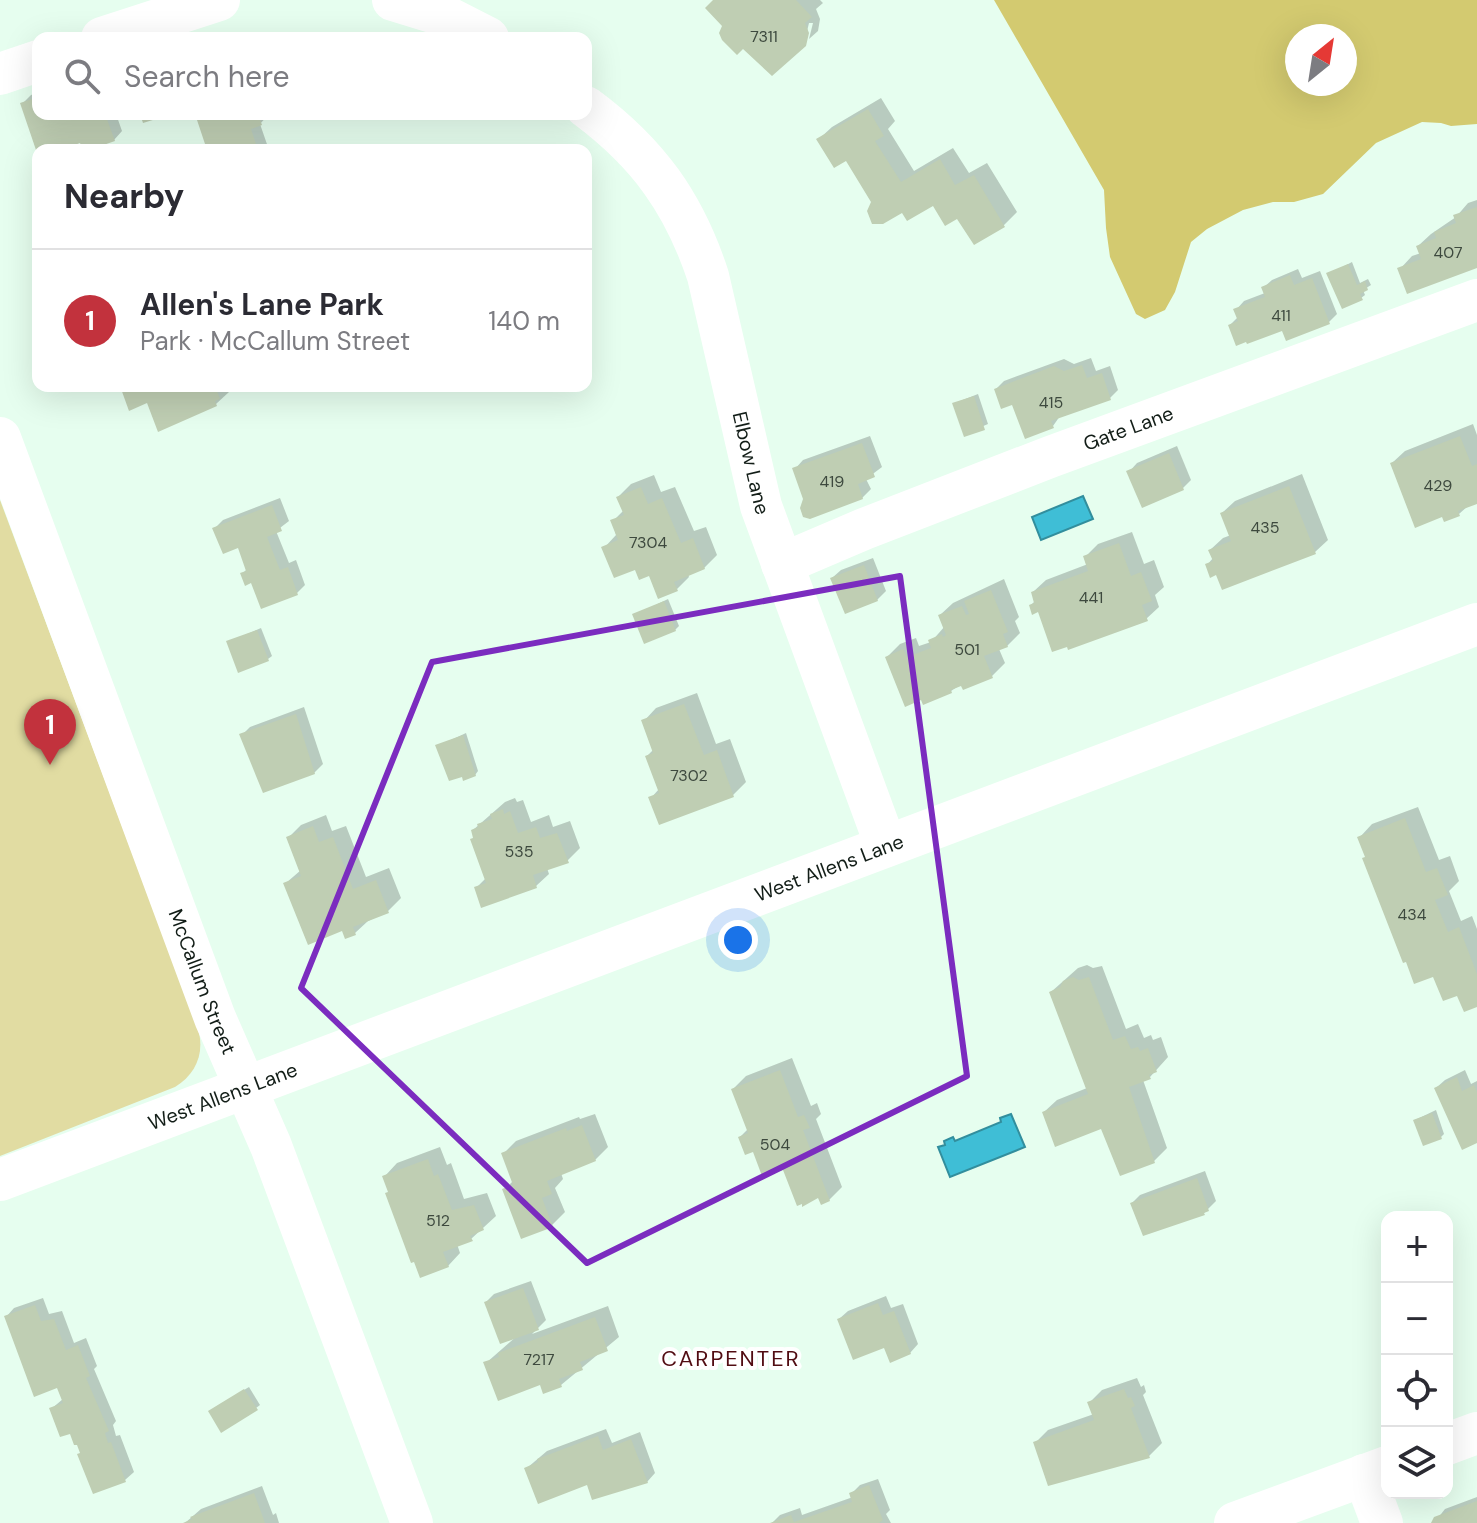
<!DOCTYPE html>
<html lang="en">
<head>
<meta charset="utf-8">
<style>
  :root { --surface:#fff; --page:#f7f7f7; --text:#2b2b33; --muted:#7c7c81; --line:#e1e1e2; --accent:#c2323d }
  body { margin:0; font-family:"DM Sans",sans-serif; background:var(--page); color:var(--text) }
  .controls { position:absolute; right:24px; bottom:24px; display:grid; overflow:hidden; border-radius:16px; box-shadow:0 8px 32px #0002 }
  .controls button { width:72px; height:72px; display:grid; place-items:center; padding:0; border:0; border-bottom:2px solid var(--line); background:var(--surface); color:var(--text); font:40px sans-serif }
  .compass { position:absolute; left:1285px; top:24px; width:72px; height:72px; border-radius:50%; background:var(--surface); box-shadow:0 8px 32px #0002; rotate:30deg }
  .you { position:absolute; left:738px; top:940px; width:28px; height:28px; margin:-20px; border:6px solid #fff; border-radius:50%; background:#1a73e8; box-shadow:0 0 0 12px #1a73e833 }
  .badge { display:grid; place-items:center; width:52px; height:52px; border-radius:50%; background:var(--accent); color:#fff; font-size:26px; font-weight:700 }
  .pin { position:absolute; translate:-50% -66px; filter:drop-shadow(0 2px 4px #0008) }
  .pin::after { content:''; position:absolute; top:42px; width:28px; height:24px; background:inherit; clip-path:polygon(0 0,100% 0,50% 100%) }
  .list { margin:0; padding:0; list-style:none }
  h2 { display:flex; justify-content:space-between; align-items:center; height:104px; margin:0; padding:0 32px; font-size:34px }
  h2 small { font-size:26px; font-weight:400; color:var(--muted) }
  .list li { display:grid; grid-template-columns:52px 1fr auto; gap:24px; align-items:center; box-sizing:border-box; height:144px; padding:0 32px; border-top:2px solid var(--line) }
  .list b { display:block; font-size:30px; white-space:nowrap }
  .list p { margin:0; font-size:26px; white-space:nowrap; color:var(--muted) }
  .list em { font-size:26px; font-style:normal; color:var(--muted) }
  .icon { flex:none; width:44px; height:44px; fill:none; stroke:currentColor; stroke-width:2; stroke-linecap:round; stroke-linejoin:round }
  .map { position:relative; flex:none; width:1477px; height:1523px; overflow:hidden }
  .search { position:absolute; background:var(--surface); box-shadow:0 8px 32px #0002; left:32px; top:32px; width:560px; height:88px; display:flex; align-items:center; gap:20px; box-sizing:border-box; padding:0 28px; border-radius:16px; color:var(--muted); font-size:30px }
  .panel { position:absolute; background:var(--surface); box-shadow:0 8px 32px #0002; left:32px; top:144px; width:560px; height:248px; border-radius:16px }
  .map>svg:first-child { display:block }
  .green { fill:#e1dca2 }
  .forest { fill:#d3ca70; fill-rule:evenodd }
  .water { fill:#3fbed6; stroke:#328e9d; stroke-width:2 }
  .shadow { fill:#0003 }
  .building { fill:#bfceb3 }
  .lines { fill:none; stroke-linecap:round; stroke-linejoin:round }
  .minor { stroke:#fff; stroke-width:42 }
  .marked { fill:none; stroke:#7b2cbf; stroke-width:6; stroke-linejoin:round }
  .labels { text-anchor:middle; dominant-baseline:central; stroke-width:8; stroke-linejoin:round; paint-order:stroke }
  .number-label { font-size:16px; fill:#3d493e }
  .street-label { font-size:20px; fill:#121d17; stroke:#fff }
  .neighbourhood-label { font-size:22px; letter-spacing:2px; fill:#510c12; stroke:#fff }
</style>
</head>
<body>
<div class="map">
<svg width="1477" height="1523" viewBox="0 0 1477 1523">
  <rect width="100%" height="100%" fill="#e6feef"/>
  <!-- green -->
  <path class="green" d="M0,500L198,1029C205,1053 196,1074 175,1087L0,1156Z"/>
  <!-- forest -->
  <path class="forest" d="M994,0H1477V124L1451,126L1441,123L1422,122L1376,143L1323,194L1294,202H1273L1243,210L1207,229L1191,242L1175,292L1165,310L1145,319L1136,314L1110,257L1106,228L1104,190ZM1297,36H1345V84H1297Z"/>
  <!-- water -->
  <g class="water">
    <polygon points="1083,496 1093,519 1041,540 1032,517"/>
    <polygon points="1011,1114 1025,1147 950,1177 938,1147 945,1145 944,1141 953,1137 955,1141 1001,1122 1000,1118"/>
  </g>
  <!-- shadow -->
  <g class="shadow">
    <polygon points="715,0 820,0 823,3 816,9 820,19 818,31 809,39 813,23 809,23 804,44 725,26"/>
    <polygon points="38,92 38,114 116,114 122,131 114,140 82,141 54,150 38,150 23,103 31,95"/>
    <polygon points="881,98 895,121 888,129 914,171 953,148 969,173 987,163 1017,212 1004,225 974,243 958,216 933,203 903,210 873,202 847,158 819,139 832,127"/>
    <polygon points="197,114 269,114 260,124 269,150 209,150"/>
    <polygon points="1477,200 1477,266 1400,269 1412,256 1421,253 1418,246 1431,234 1456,217 1468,203"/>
    <polygon points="1352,262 1360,283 1368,279 1371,285 1363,290 1365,295 1361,298 1329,274"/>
    <polygon points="1298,269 1302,278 1320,271 1337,314 1329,322 1283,328 1230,325 1238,317 1236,310 1244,301 1265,293 1263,288 1272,280"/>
    <polygon points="1091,358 1096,371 1110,366 1118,390 1110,398 1060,416 1053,426 996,389 1004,381 1064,359 1074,364"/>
    <polygon points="122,386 230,386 229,392 216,404 148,401"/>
    <polygon points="978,394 988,424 965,434 955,403"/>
    <polygon points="1473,424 1477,435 1477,501 1469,505 1459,514 1392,463 1405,451"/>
    <polygon points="870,436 882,467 866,479 871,489 862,498 806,499 795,469 803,460"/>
    <polygon points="1177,446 1191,480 1183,488 1129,472 1137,463"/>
    <polygon points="1302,474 1328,540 1315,552 1218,573 1207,565 1213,558 1210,550 1223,538 1231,535 1222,513 1235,501"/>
    <polygon points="654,475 661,492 675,487 694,531 706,527 717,555 704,568 688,574 689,577 677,589 604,548 616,535 613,521 624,510 618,497 631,484"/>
    <polygon points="280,498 289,521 276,531 289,563 296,560 305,585 297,593 252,581 242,574 248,568 239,546 215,528 223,520"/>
    <polygon points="1132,532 1144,564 1154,560 1164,587 1155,595 1159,607 1146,619 1039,610 1031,605 1036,600 1033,592 1046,580 1088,564 1085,557 1098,544"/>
    <polygon points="873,558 886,591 877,600 832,578 841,570"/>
    <polygon points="1004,579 1019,617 1015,621 1020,633 1007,646 999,649 1005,663 992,676 963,683 951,691 887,657 900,644 916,638 919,646 931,642 945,626 940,615 953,603"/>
    <polygon points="668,599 679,626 675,630 635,615"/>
    <polygon points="261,628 272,656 268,659 229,642"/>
    <polygon points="697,693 716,744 730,739 746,782 733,795 660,822 651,798 659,789 647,756 654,749 644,721 656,708"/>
    <polygon points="304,707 323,764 314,773 242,735 250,727"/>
    <polygon points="466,733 478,771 475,775 438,746"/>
    <polygon points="515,798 517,802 523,800 531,822 549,815 553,827 570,821 580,848 567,861 547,868 549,874 536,886 476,888 486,878 473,830 505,802"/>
    <polygon points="1418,807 1439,860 1450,856 1459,881 1449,891 1461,921 1472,916 1477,929 1477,1005 1434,975 1367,856 1360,837 1372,824"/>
    <polygon points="326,815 332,831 346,826 366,877 389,868 401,898 388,911 368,921 355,933 343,929 286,883 301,870 288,838 301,825"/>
    <polygon points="1087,965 1093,968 1102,966 1126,1029 1138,1024 1144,1038 1151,1035 1153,1040 1161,1037 1168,1057 1150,1077 1143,1080 1167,1148 1154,1161 1102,1126 1044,1112 1057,1100 1087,1088 1051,992 1078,968"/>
    <polygon points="792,1058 811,1106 817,1103 821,1114 816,1119 842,1187 829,1200 740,1137 748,1129 733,1089 746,1076"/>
    <polygon points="1465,1070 1471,1084 1477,1081 1477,1140 1436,1088 1445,1080"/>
    <polygon points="1436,1110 1444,1134 1441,1137 1415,1120"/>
    <polygon points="595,1114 608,1147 595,1160 561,1173 563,1179 555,1188 565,1212 552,1225 504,1190 514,1180 504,1153 516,1141 579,1117 580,1119"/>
    <polygon points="440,1147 447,1165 451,1163 464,1199 487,1193 496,1216 471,1239 457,1244 460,1253 448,1266 390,1191 385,1176 397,1163"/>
    <polygon points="1205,1171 1216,1201 1204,1213 1132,1203 1140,1195"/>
    <polygon points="531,1281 546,1320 532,1334 608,1306 619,1337 561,1385 542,1383 486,1363 518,1335 486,1302 494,1294"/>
    <polygon points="886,1296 891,1308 903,1304 918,1344 910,1353 885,1345 839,1319 848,1311"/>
    <polygon points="43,1298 49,1314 62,1311 74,1343 86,1338 97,1366 94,1369 116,1421 113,1425 116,1436 120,1435 134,1472 125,1480 94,1492 82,1452 71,1431 51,1409 63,1399 58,1386 6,1317 14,1308"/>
    <polygon points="1137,1378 1141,1387 1144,1385 1146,1392 1143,1395 1162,1443 1149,1456 1035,1443 1048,1430 1094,1414 1089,1403 1102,1390"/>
    <polygon points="249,1387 260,1405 256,1408 214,1408"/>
    <polygon points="606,1429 612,1443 640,1432 655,1473 647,1482 527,1468 547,1451"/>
    <polygon points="878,1479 890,1510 886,1514 891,1523 772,1523 780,1515 800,1508 802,1515 853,1497 851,1494 860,1485"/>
    <polygon points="262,1486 273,1515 276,1513 279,1523 185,1523 201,1509"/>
    <polygon points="1477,1497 1477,1523 1434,1523 1445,1509"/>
  </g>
  <!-- building -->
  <g class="building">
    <polygon points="713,0 796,0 812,17 805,23 809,33 806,46 772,76 743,49 737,55 722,40 719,33 722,26 705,8"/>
    <polygon points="38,97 38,114 105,114 115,141 89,150 83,150 80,143 61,150 36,150 20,103"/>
    <polygon points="868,109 884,136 875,141 901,182 940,159 955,185 974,175 1005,227 974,245 957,219 945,226 933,206 907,221 902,213 883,224 872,224 867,211 871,202 846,161 834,168 816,139"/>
    <polygon points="140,114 169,114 169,115 143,123"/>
    <polygon points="195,114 258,114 262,125 251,129 258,150 207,150"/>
    <polygon points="1477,207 1477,268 1407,294 1397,268 1421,259 1416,246 1436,238 1434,232 1456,223 1453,215"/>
    <polygon points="1348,264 1357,285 1365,281 1368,290 1360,294 1363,300 1342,309 1326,273"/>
    <polygon points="1290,275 1294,285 1312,278 1330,324 1286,341 1282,331 1247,344 1246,342 1236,346 1228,325 1238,321 1233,309 1265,297 1261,287"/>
    <polygon points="1082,365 1087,378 1102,373 1111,400 1051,421 1054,428 1025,439 1012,405 1001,409 994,389 1054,366 1064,371"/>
    <polygon points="120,386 215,386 220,399 215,401 217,406 158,432 147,403 129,411"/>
    <polygon points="974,396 985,430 964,437 952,403"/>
    <polygon points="1460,436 1472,466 1477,464 1477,504 1458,511 1460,516 1444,522 1442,517 1415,528 1390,463"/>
    <polygon points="862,443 875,477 858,484 863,499 810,519 803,517 800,508 803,499 792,468"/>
    <polygon points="1169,453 1184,490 1142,508 1126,471"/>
    <polygon points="1289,486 1316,554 1222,590 1216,575 1210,578 1205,564 1213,561 1208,550 1231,541 1220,513"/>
    <polygon points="641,487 648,504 662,498 681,543 693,538 705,569 674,582 678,591 658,599 649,576 639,580 635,570 614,578 601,547 618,540 610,520 624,515 616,497"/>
    <polygon points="272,505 282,531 267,537 280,570 288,567 298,595 261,609 251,583 245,586 240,573 246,571 238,548 223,554 212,528"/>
    <polygon points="1119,543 1131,576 1141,572 1152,601 1142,605 1148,621 1068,650 1067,647 1052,652 1038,612 1032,615 1029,605 1034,603 1031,592 1088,571 1083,556"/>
    <polygon points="864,565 878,601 845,614 830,578"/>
    <polygon points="991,590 1008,632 1003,634 1008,647 984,656 993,678 963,690 961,686 951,690 952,693 923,705 921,700 905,707 885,657 903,649 907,657 931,648 928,640 942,634 943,637 946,635 938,615 962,606 966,615 969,614 964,601"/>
    <polygon points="664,601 676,631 644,644 632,614"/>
    <polygon points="257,630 269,661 238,673 226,641"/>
    <polygon points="684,704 704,755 717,750 734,797 659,825 648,797 659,793 645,756 653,753 641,720"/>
    <polygon points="296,714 315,774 263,793 239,734"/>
    <polygon points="463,735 476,776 463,781 462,777 449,781 435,745"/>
    <polygon points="503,809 504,814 510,811 518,833 536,827 540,838 557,833 569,863 533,875 537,888 481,908 474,887 486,883 470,839 473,838 471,830 478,827 477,824 492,819 490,814"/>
    <polygon points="1405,818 1426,872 1437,868 1448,895 1435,900 1448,932 1459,927 1477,974 1477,1007 1464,1012 1457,996 1443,1001 1433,977 1414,984 1406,962 1403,963 1362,858 1365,857 1357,837"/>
    <polygon points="313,826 319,842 333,837 353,889 376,880 389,913 353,927 356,935 345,939 342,931 308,945 283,883 301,876 286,837"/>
    <polygon points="1073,977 1079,980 1089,977 1113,1040 1125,1036 1131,1049 1138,1047 1140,1051 1148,1048 1157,1072 1149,1075 1151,1079 1129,1087 1155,1163 1120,1176 1101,1129 1055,1147 1042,1112 1088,1094 1049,992 1060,987 1063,981"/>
    <polygon points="780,1070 798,1117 804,1115 810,1128 803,1130 830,1201 821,1205 818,1198 802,1207 802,1204 797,1206 783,1170 762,1176 753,1152 745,1155 738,1137 748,1133 731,1089"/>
    <polygon points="1457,1077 1462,1091 1474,1085 1477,1092 1477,1143 1462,1150 1434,1088"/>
    <polygon points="1432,1113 1442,1139 1423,1146 1413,1120"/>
    <polygon points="582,1125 596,1161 547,1181 552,1194 542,1198 553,1227 521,1239 502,1189 513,1185 501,1153 566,1128 567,1131"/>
    <polygon points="428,1159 434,1176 438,1174 452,1210 474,1205 484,1230 470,1236 473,1241 443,1252 449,1267 420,1278 414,1262 411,1263 385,1193 388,1192 382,1176"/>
    <polygon points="1197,1178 1209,1211 1204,1213 1205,1215 1143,1236 1130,1203"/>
    <polygon points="523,1288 539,1330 500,1344 484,1302"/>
    <polygon points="878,1303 883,1315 894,1311 911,1354 890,1363 884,1348 853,1360 837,1319"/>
    <polygon points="35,1305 41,1321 54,1319 66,1350 78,1345 90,1376 86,1378 109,1431 105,1433 108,1443 111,1442 126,1482 93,1494 77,1454 80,1453 77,1445 74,1445 70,1434 60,1437 49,1408 63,1403 57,1388 34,1397 4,1316"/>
    <polygon points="595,1317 608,1351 580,1362 583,1370 559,1379 562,1387 543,1394 540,1385 498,1401 483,1362 499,1357 498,1353"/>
    <polygon points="244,1389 258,1410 221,1433 208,1411"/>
    <polygon points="1124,1389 1128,1398 1131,1397 1135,1406 1131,1408 1150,1458 1048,1486 1033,1442 1094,1420 1087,1402"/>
    <polygon points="598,1436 603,1450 631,1439 648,1483 592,1500 587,1485 538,1504 524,1468 538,1462 537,1459"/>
    <polygon points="869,1485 883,1520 879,1523 770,1523 791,1515 794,1522 852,1502 849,1493"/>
    <polygon points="254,1493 265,1523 183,1523 192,1519 190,1517"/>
    <polygon points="1477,1501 1477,1523 1431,1523 1434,1517"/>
  </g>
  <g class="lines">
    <!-- minor -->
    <g class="minor">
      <polyline points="393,0 445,16 488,38"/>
      <polyline points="102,38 219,0"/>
      <polyline points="0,74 38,61"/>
      <path id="s1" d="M586,107C648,153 684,203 708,276L761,506L886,846"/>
      <path id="s2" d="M0,438L215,1018L271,1146L412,1523"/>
      <path id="s3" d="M782,564L864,529L1050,457L1477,300"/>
      <path id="s4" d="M0,1180L1477,624"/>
      <polyline points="1447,1444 1477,1433"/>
      <polyline points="1364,1475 1382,1523"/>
      <polyline points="1235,1523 1387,1467"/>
    </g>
  </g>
  <!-- marked area -->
  <path class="marked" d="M900,576L967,1076L587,1263L301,988L432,662Z"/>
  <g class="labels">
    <!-- number labels -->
    <g class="number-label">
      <text x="764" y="36">7311</text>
      <text x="1448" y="252">407</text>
      <text x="1281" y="315">411</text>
      <text x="1051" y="402">415</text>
      <text x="832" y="481">419</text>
      <text x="1438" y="485">429</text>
      <text x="1265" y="527">435</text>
      <text x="648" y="542">7304</text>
      <text x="1091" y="597">441</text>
      <text x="967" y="649">501</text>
      <text x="689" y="775">7302</text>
      <text x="519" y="851">535</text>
      <text x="1412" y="914">434</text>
      <text x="775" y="1144">504</text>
      <text x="438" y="1220">512</text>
      <text x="539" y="1359">7217</text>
    </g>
    <!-- street labels -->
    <g class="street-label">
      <text stroke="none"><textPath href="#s3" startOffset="372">Gate Lane</textPath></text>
      <text stroke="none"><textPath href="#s1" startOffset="404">Elbow Lane</textPath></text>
      <text stroke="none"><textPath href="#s4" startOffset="886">West Allens Lane</textPath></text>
      <text stroke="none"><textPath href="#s2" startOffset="580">McCallum Street</textPath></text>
      <text stroke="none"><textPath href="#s4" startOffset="238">West Allens Lane</textPath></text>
    </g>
    <!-- neighbourhood labels -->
    <g class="neighbourhood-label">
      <text x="731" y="1358">CARPENTER</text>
    </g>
  </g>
</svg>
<div class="controls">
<button>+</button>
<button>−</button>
<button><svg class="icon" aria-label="locate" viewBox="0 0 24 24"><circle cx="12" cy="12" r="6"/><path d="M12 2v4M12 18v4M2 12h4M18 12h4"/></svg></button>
<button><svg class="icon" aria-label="layers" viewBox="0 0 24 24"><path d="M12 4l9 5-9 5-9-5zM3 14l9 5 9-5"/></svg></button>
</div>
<svg class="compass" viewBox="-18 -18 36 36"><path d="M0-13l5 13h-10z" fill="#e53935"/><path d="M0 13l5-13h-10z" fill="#7c7c81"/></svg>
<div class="you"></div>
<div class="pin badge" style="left:50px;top:765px">1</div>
<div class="search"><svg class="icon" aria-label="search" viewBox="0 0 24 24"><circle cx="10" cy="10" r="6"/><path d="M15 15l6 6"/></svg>Search here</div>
<section class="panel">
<h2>Nearby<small></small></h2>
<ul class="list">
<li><span class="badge">1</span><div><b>Allen's Lane Park</b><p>Park · McCallum Street</p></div><em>140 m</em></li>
</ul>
</section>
</div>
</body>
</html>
